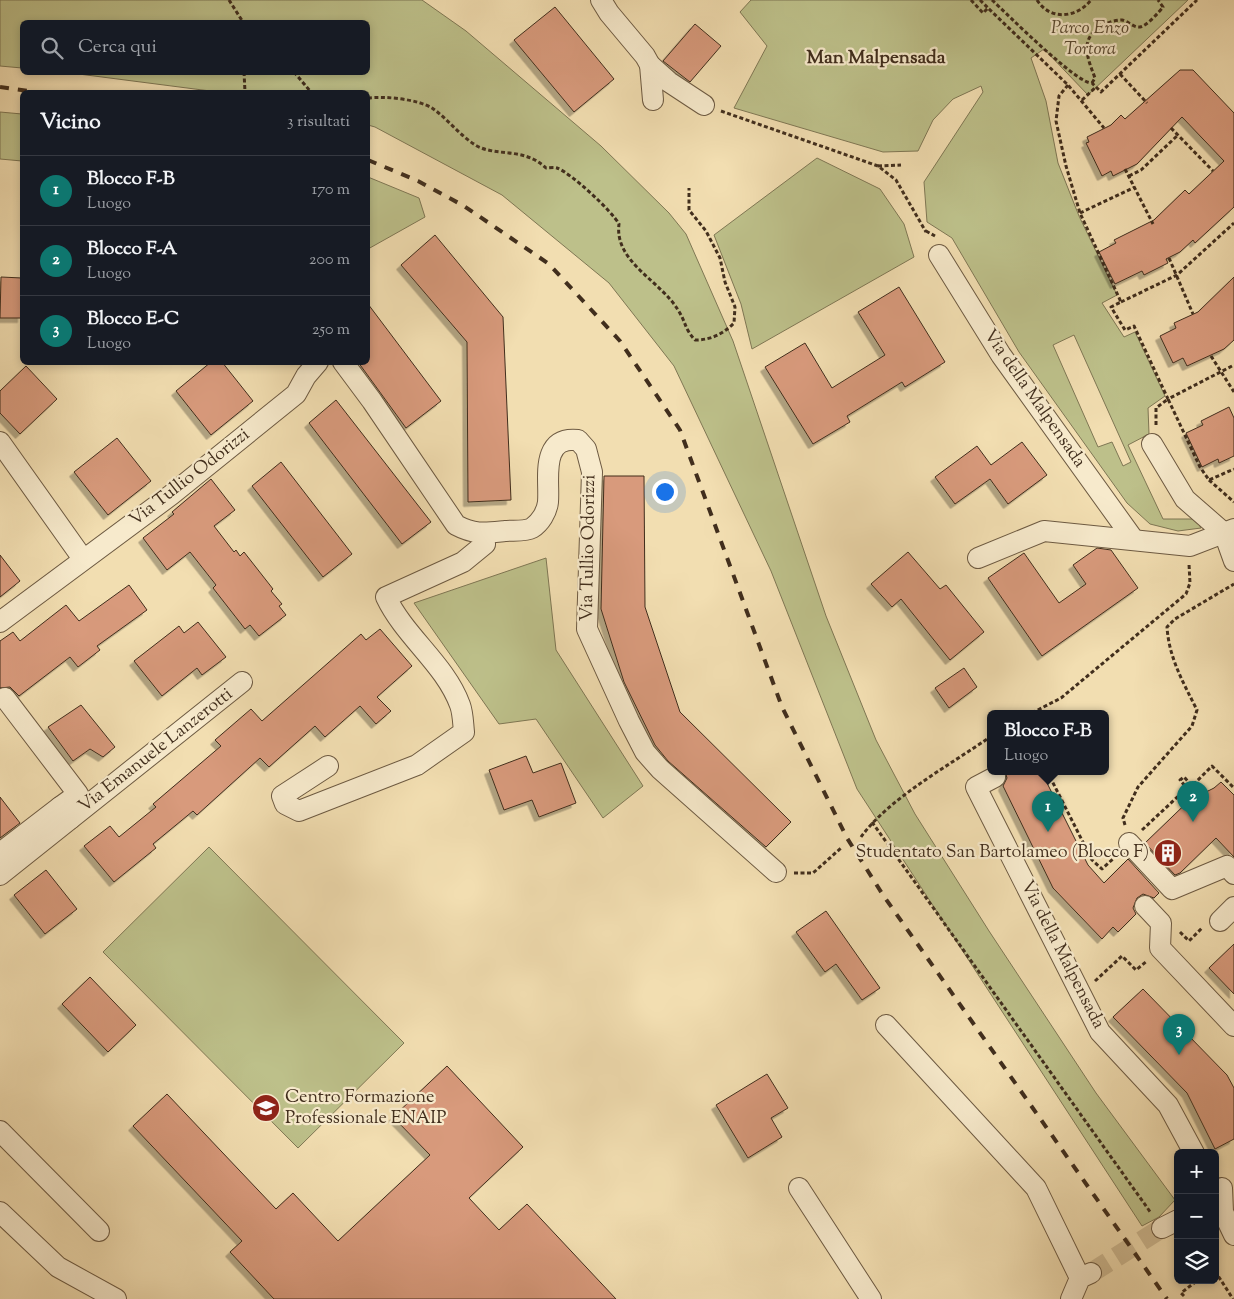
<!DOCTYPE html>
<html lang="it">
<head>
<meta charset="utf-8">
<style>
  :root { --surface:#171b24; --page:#242831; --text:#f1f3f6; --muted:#9ea1a6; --line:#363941; --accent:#0f766e }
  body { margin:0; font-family:"Sorts Mill Goudy",serif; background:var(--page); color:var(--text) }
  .controls { position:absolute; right:15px; bottom:15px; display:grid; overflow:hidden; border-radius:8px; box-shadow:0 2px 8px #0003 }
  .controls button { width:45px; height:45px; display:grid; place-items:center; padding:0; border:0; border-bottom:1px solid var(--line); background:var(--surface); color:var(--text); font:25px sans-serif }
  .you { position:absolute; left:664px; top:491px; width:18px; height:18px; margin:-12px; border:4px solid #fff; border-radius:50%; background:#1a73e8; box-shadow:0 0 0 8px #1a73e833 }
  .badge { display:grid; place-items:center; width:32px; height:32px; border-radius:50%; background:var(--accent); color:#fff; font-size:16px; font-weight:700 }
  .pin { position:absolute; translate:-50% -41px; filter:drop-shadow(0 1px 2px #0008) }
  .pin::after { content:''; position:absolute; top:26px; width:18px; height:15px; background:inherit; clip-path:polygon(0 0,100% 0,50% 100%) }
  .popup { position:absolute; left:987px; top:710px; width:122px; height:65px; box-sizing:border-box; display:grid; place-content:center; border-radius:8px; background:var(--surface); filter:drop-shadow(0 1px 4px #0005); font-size:16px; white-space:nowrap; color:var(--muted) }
  .popup b { font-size:19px; color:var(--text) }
  .popup::after { content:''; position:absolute; left:50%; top:100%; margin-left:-10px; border:10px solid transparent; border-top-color:var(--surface) }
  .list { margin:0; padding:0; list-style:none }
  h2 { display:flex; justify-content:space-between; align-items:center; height:65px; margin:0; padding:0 20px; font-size:21px }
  h2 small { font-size:16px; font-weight:400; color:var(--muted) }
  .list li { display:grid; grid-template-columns:32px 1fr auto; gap:15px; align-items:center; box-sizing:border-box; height:70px; padding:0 20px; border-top:1px solid var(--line) }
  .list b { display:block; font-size:19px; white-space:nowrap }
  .list p { margin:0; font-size:16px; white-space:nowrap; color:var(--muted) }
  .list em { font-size:16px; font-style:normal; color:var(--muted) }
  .icon { flex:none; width:28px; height:28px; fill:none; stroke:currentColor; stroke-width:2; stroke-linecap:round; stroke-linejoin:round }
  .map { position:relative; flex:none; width:1234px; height:1299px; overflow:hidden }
  .search { position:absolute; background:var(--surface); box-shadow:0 2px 8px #0003; left:20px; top:20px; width:350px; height:55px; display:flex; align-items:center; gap:12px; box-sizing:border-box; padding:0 18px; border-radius:8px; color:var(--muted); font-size:19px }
  .panel { position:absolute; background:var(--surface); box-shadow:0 2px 8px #0003; left:20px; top:90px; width:350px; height:275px; border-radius:8px }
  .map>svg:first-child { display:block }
  .green { fill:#bdc08a; stroke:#7f7754; fill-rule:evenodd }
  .building { fill:#d89a7b; stroke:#412e1d; filter:url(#shadow) }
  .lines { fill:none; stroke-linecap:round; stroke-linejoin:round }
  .minor-tunnel { stroke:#cfbb93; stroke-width:20; stroke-dasharray:20 10; stroke-linecap:butt }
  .minor-casing { stroke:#6d5a42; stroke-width:22 }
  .path { stroke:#412e1d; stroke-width:3; stroke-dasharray:4 2.5; stroke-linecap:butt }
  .minor { stroke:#f7eacc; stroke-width:20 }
  .rail { stroke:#412e1d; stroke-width:4; stroke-dasharray:9 9; stroke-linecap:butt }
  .labels { text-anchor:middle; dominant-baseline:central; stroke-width:4.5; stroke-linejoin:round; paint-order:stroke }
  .park-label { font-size:18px; font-style:italic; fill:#5a4b33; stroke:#f7eacc }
  .street-label { font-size:18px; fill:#412e1d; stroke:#f7eacc }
  .poi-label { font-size:18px; fill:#412e1d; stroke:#f7eacc; text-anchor:end }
  .neighbourhood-label { font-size:19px; font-weight:bold; fill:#412e1d; stroke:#f7eacc }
</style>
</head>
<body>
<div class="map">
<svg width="1234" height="1299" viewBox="0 0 1234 1299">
  <defs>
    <filter id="shadow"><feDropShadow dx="-4.5" dy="4.5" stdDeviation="0" flood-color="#0004"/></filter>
  </defs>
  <rect width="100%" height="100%" fill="#f2deb1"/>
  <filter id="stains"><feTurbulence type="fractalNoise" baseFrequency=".004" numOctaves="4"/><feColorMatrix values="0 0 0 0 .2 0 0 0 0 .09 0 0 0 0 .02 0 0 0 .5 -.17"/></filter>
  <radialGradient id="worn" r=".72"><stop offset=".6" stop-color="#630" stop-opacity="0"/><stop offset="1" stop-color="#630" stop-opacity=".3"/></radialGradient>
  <!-- green -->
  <g class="green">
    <polygon points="0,0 422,0 466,31 601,146 669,213 686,234 733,341 826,616 876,740 915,814 989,931 1096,1093 1175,1200 1159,1217 1142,1226 857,789 771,571 674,366 609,283 502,195 375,127 368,125 368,92 218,92 71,73 368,72 368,22 22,22 22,68 0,66"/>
    <path d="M751,0H1188L1088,95L1044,49L1031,58L1046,101L1058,163L1079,216L1117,295L1102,303L1124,337L1135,332L1165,396L1148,408L1149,434L1128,445L1163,519H1196L1201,528L1178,531L1150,524L1127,503L1019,352L952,238L927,222L924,182L983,92L981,86L953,99L933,120L918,151L883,152L734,108L767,46L740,12ZM1074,335L1131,462L1123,466L1112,442L1098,447L1053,345Z"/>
    <polygon points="0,112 22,114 22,161 0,159"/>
    <polygon points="817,158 880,189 904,224 914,257 752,349 741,304 714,235"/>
    <polygon points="368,177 419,198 425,217 368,249"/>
    <polygon points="546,558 556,650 643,786 603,818 536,719 499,724 414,603"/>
    <polygon points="209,847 404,1043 298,1148 103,952"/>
  </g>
  <!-- building -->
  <g class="building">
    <polygon points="555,7 614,79 574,112 514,40"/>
    <polygon points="695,24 721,46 690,82 663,61"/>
    <polygon points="1180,70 1193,70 1234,113 1234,207 1195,243 1193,240 1180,252 1166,259 1168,263 1144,275 1142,271 1115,284 1099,252 1116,243 1114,240 1154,220 1185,190 1189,194 1224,161 1182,117 1137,164 1113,176 1111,171 1102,176 1086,143 1089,142 1087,137 1111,125 1121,115 1125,119"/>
    <polygon points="435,235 503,317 511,500 468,502 467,342 401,265"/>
    <polygon points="1,277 22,278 22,318 0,318"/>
    <polygon points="1234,277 1234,340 1224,349 1187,366 1183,358 1173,363 1160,336 1176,328 1174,323 1198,312"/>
    <polygon points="899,287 945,362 905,387 902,382 847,416 850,422 813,444 765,367 805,343 832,388 885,355 858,312"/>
    <polygon points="368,304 441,401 406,428 358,362 368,362"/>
    <polygon points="211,362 222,362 253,401 211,435 176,391"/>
    <polygon points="26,366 57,399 20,434 0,413 0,391"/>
    <polygon points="336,400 431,522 402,544 309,423"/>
    <polygon points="1229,407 1234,418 1234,456 1219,463 1218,459 1202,467 1186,433 1203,425 1201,421"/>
    <polygon points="117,438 151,481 108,515 74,472"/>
    <polygon points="1022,442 1047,475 1008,504 990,479 955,504 935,477 977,446 991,465"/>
    <polygon points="281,462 352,554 323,577 252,486"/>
    <polygon points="604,476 644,476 645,607 680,712 791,822 766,847 668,761 655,745 624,682 601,609"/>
    <polygon points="211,479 235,510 214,526 234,552 236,550 240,556 244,552 273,589 271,591 282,604 279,606 286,615 259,636 250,625 245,629 213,588 216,585 190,552 167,570 143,538 174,514 172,512"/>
    <polygon points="1097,548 1111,550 1138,588 1042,656 988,578 1024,553 1059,603 1086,584 1073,565"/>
    <polygon points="908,552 940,589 946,585 984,632 950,660 901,599 892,607 871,584"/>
    <polygon points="0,555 20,581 0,597"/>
    <polygon points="129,585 147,610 97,646 100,650 78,667 70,657 19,696 10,687 0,688 0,641 13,632 20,641 66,605 79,621"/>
    <polygon points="198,622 226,657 202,675 197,668 162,696 134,661 179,626 184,633"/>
    <polygon points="380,629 412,666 377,697 391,711 376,724 360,706 325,737 315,726 269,767 260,758 197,815 193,811 153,844 156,848 114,882 84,846 110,826 119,837 156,807 153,804 221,746 215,740 251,709 262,721 361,634 366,640"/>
    <polygon points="964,668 977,687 949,708 935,688"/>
    <polygon points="81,705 115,747 103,757 90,749 73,761 48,727"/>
    <polygon points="526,756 533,773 561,763 576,803 539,817 532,800 504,810 489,770"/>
    <polygon points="1005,771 1041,771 1088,865 1104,883 1128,859 1159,893 1154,898 1143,894 1137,898 1133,908 1136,914 1118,932 1113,927 1102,939 1053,888 1003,786 1007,778"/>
    <polygon points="1221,782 1234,795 1234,857 1216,838 1180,873 1175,875 1145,843 1199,791 1202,794 1214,788"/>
    <polygon points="0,797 20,823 0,838"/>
    <polygon points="46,870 77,909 45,934 14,895"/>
    <polygon points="826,911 880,988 862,1000 836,964 825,972 796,932"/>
    <polygon points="1234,944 1234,994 1209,968"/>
    <polygon points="90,977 136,1025 108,1052 62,1004"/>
    <polygon points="1143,989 1227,1075 1234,1088 1234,1139 1215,1149 1187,1093 1113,1017"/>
    <polygon points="447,1066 523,1147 469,1198 499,1230 527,1204 616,1299 274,1299 230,1252 242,1241 133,1126 167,1094 276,1209 293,1193 338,1241 430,1155 393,1117"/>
    <polygon points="767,1074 788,1108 771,1118 782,1137 748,1158 716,1105"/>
  </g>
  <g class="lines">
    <!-- minor-tunnel -->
    <polyline class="minor-tunnel" points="1091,1273 1162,1228"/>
    <defs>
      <g id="minor">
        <polyline points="601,0 609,13 645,56 650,65 669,82 704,105"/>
        <polyline points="650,65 653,100"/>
        <polyline points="939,255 1001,355 1134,540"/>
        <path d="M343,362L372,401L456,525C475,535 485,533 505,531C512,530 525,532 532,528C540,523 547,512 548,502C550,481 539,436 578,440L586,449L592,472L587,629L629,721L645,752L660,769L776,872"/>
        <polyline points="0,442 83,559"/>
        <polyline points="1152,444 1185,499 1224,533 1234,561"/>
        <polyline points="978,558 1044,531 1190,546 1234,529"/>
        <polyline points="0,622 171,495 296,394 306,376 318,362"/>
        <polyline points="5,698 78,794 60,807 70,819"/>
        <path d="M328,766L282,796L285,804L299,811L417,765L464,732C463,723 463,713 460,705C445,664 405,637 386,597L463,562L485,544L483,533"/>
        <polyline points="995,777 976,787 1100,1032 1168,1105 1194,1153"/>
        <polyline points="1129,843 1172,889 1227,866 1234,874"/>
        <polyline points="0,853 60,807"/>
        <polyline points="0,875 242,682"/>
        <polyline points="1145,906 1161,923 1160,948 1234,1026"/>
        <polyline points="1220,921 1234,907"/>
        <polyline points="886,1025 1036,1188 1080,1278"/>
        <polyline points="0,1131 99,1231"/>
        <polyline points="799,1188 871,1299"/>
        <polyline points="1222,1188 1223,1212 1234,1235"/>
        <polyline points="0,1212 58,1267 116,1299"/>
        <polyline points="1162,1228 1178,1220"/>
        <polyline points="1071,1299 1080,1278 1091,1273"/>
      </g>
    </defs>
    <!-- minor casing -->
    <use href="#minor" class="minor-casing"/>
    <!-- path -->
    <g class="path">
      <polyline points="229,0 243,22"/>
      <polyline points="971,0 983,13 988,8 1068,85 1104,128"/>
      <polyline points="980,0 988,8"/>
      <path d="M992,0C1006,13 1078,85 1092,83L1101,92L1197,0"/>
      <path d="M1037,0C1050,21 1077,18 1091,0"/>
      <polyline points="244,72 245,92"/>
      <polyline points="294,72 311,92"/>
      <polyline points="1120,74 1147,103"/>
      <path d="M1092,83L1095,78C1088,59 1079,40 1100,27C1106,23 1115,20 1122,20C1128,21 1134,28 1140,27C1147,26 1159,12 1163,7L1158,0"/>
      <polyline points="1068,85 1059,96 1056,121 1066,166 1080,213 1121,302 1111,307 1125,330 1134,326 1168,399 1234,365"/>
      <path d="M368,98C385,96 417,99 432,108C448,119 460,136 477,146C498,157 524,147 546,168C549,168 554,167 557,168C571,173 612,211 619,224C614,262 661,281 678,310C686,322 684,328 695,340C711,340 723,334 734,323L735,307L725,282L720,258L706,231L689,210V188"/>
      <polyline points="1082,100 1096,87"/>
      <polyline points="721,111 878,166 896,180 926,232"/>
      <polyline points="1171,128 1213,171"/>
      <polyline points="878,166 901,165"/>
      <polyline points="1125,169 1153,224"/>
      <polyline points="1129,176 1141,170 1178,135"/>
      <polyline points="1080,213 1135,187"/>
      <polyline points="926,231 935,236"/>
      <polyline points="1169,258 1193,314"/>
      <polyline points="1121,302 1177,275 1234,223"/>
      <polyline points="1211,356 1234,392"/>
      <polyline points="1156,425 1156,408 1168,399 1200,467 1209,480 1234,469"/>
      <polyline points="1209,480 1234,502"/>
      <polyline points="1032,713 1061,698 1186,594 1190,583 1189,564"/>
      <polyline points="1047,771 1092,860 1102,869 1115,857"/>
      <polyline points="872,822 1151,1213"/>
      <path d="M1125,825L1123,818L1138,787L1192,726L1197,710C1183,682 1169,658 1167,627L1175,619L1234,584"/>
      <polyline points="1142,830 1187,788 1180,780 1184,777 1192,786 1212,766 1234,788"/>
      <path d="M861,837C889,798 950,765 990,737"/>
      <polyline points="794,873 813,873 841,848"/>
      <polyline points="1180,932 1189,941 1202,928"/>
      <polyline points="1095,981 1122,956 1136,970 1147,961"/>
      <polyline points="1215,1271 1233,1299"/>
      <polyline points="1184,1296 1181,1293 1198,1280"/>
    </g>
    <!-- minor -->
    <use href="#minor" class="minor"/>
    <!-- rail -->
    <g class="rail">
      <polyline points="0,87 35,92"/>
      <polyline points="368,160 418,181 464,206 549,264 620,341 680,430 782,707 847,838 883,895 1167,1299"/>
    </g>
  </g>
  <!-- icons -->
  <defs>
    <symbol id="building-disc" viewBox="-11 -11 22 22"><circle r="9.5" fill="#8f2418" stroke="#f7eacc"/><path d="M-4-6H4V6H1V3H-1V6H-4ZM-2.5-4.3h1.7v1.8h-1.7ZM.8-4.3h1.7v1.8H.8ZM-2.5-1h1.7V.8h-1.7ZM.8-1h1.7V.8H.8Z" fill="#fff"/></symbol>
    <symbol id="school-disc" viewBox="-11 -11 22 22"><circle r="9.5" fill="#8f2418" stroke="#f7eacc"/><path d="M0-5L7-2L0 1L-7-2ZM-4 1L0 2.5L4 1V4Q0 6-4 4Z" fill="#fff"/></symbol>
  </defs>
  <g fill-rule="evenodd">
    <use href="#building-disc" x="1152" y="837" width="32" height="32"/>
    <use href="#school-disc" x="250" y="1092" width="32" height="32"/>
  </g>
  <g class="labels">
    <!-- park labels -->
    <g class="park-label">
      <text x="1090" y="29">Parco Enzo<tspan x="1090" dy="21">Tortora</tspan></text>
    </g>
    <!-- street labels -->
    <g class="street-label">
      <text transform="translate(1034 399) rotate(55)">Via della Malpensada</text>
      <text transform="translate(190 478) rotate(-38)">Via Tullio Odorizzi</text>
      <text transform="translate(589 548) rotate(-89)">Via Tullio Odorizzi</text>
      <text transform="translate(156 751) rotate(-38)">Via Emanuele Lanzerotti</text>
      <text transform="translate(1062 955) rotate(63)">Via della Malpensada</text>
    </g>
    <!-- poi labels -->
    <g class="poi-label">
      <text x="1149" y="853">Studentato San Bartolameo (Blocco F)</text>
      <text x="285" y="1098" text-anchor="start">Centro Formazione<tspan x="285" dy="21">Professionale ENAIP</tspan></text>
    </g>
    <!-- neighbourhood labels -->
    <g class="neighbourhood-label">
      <text x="876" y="58">Man Malpensada</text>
    </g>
  </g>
  <rect width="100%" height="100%" filter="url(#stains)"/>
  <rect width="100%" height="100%" fill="url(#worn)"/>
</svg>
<div class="controls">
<button>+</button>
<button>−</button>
<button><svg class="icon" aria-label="layers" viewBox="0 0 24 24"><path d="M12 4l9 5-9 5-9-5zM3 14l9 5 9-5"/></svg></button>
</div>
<div class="you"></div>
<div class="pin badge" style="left:1048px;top:832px">1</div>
<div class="popup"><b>Blocco F-B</b>Luogo</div>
<div class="pin badge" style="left:1193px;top:822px">2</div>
<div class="pin badge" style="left:1179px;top:1055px">3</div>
<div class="search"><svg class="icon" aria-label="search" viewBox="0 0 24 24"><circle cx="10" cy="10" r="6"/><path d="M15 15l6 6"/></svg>Cerca qui</div>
<section class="panel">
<h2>Vicino<small>3 risultati</small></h2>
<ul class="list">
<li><span class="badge">1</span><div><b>Blocco F-B</b><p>Luogo</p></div><em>170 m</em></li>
<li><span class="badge">2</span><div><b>Blocco F-A</b><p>Luogo</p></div><em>200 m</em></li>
<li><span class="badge">3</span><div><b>Blocco E-C</b><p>Luogo</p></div><em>250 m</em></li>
</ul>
</section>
</div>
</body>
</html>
